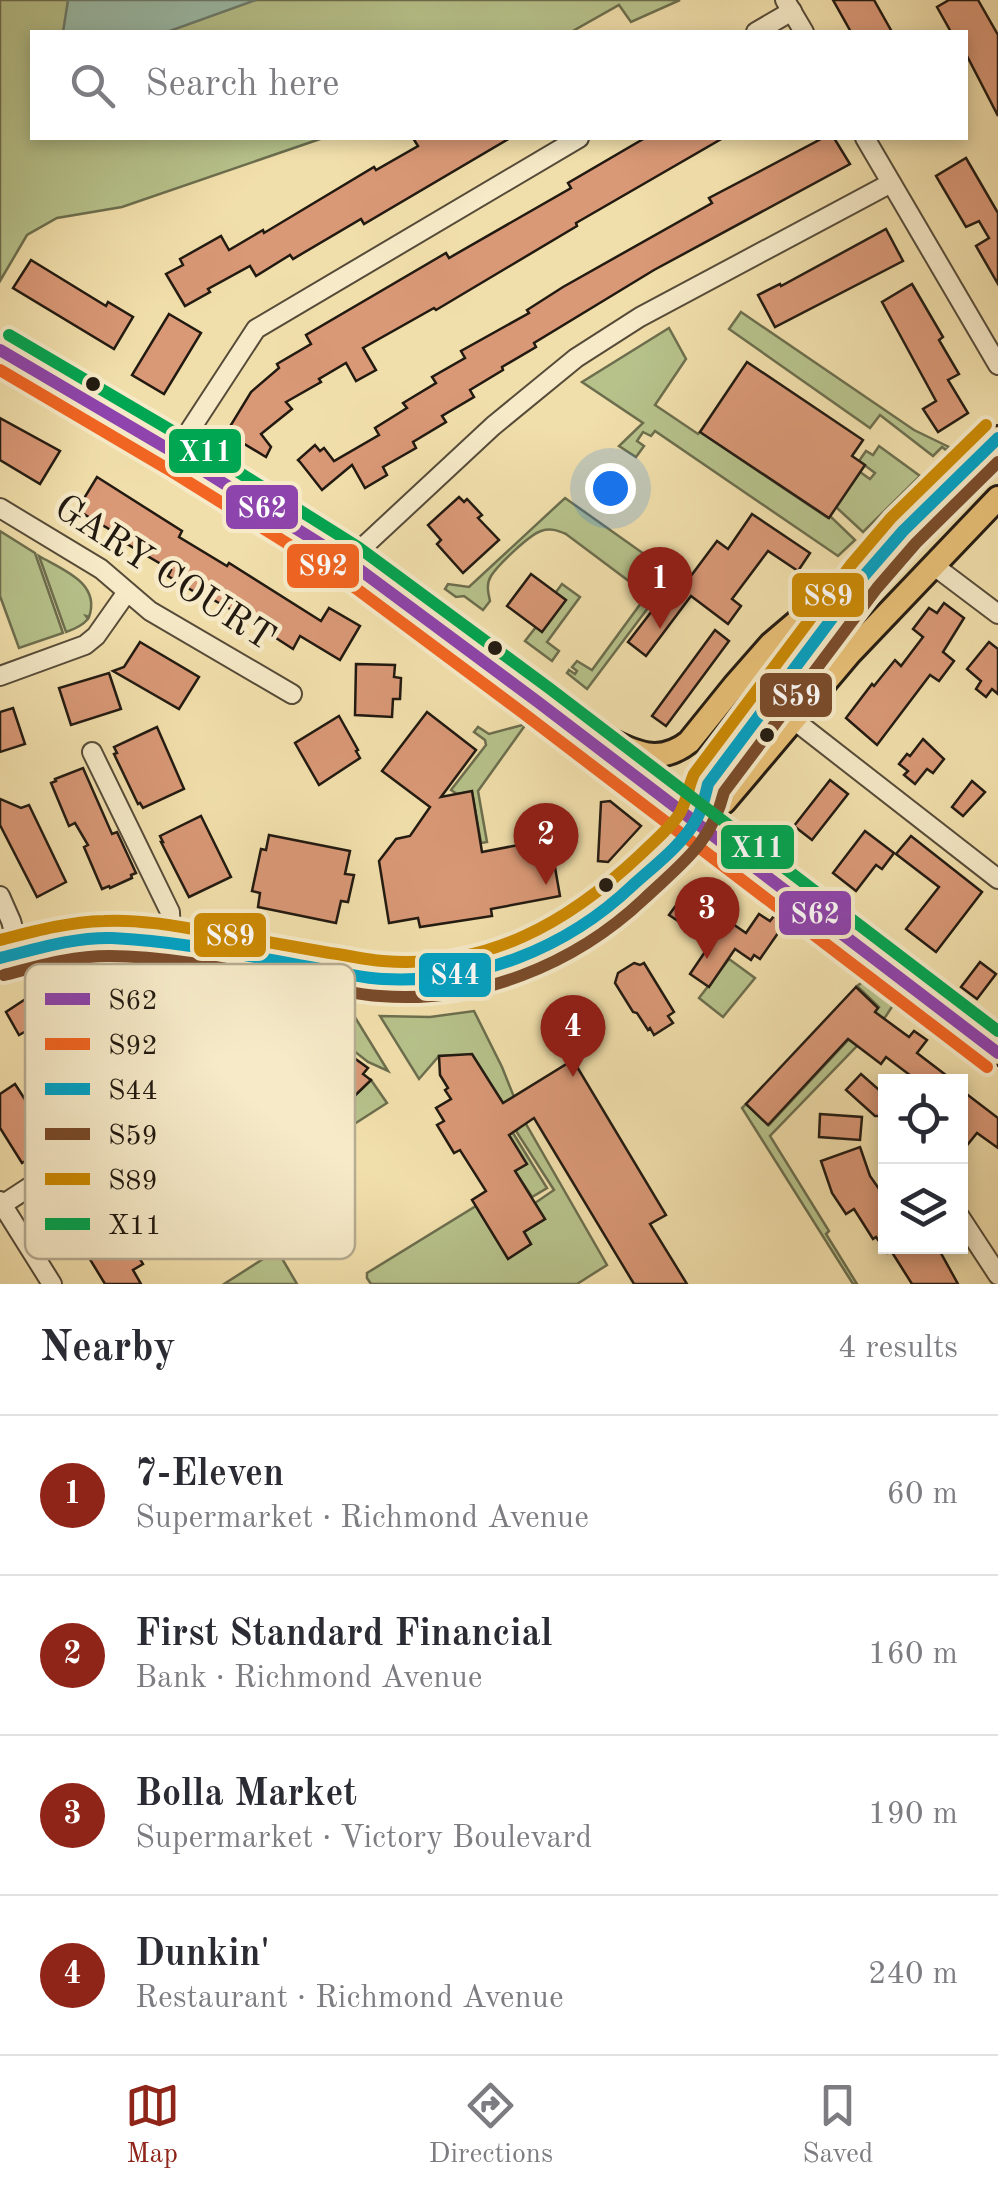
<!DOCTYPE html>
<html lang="en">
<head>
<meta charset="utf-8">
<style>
  :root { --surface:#fff; --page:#f2f2f3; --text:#2b2b33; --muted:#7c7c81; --line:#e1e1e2; --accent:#8f2418 }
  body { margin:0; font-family:"Old Standard TT",serif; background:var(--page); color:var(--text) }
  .controls { position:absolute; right:30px; bottom:30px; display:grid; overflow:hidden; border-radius:0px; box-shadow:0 5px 15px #0003 }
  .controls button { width:90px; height:90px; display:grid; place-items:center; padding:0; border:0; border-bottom:2px solid var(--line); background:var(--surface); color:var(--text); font:50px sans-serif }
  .you { position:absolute; left:610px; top:488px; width:35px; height:35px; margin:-25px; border:8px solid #fff; border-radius:50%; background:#1a73e8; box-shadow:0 0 0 15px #1a73e833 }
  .badge { display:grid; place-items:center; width:65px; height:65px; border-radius:50%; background:var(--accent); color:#fff; font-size:32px; font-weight:700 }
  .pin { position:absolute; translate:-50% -82px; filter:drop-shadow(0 2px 5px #0008) }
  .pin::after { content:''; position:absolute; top:52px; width:35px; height:30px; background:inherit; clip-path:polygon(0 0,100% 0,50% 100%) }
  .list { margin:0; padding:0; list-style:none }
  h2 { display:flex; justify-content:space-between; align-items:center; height:130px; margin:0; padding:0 40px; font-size:42px }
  h2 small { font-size:32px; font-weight:400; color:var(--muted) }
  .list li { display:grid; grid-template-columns:65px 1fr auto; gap:30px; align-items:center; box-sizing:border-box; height:160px; padding:0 40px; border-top:2px solid var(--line) }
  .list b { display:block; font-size:38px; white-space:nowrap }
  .list p { margin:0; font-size:32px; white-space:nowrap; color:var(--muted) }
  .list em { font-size:32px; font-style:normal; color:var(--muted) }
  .icon { flex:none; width:55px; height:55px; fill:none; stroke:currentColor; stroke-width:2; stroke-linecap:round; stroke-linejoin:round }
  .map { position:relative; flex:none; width:998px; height:1284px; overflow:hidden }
  .search { position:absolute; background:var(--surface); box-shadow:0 5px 15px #0003; left:30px; right:30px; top:30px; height:110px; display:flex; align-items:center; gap:25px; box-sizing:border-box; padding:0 35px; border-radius:0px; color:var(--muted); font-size:38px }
  .sheet { height:770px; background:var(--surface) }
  nav { display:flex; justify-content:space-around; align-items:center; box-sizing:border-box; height:140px; border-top:2px solid var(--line); background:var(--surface); font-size:28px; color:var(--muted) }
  nav a { display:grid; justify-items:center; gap:5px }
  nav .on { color:var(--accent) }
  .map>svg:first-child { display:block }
  .green { fill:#b7c28b; stroke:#6c6e4e; stroke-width:2.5 }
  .water { fill:#9bbdaa; stroke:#6b7c6d; stroke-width:2.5 }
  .building { fill:#d99876; stroke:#221a11; stroke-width:2.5 }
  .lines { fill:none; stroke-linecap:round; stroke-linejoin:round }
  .minor-casing { stroke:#564b38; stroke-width:22 }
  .major-casing { stroke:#221a11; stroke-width:28 }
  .minor { stroke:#f6eac8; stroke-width:18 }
  .major { stroke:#e8c076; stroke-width:22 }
  .bus-1-casing { stroke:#f6eac8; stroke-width:20 }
  .bus-2-casing { stroke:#f6eac8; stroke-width:20 }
  .bus-3-casing { stroke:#f6eac8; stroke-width:20 }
  .bus-4-casing { stroke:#f6eac8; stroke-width:20 }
  .bus-5-casing { stroke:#f6eac8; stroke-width:20 }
  .bus-6-casing { stroke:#f6eac8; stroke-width:20 }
  .bus-1 { stroke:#8e44ad; stroke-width:12 }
  .bus-2 { stroke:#f26522; stroke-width:12 }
  .bus-3 { stroke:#02a2c5; stroke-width:12 }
  .bus-4 { stroke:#7a4b2a; stroke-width:12 }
  .bus-5 { stroke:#cc8a03; stroke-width:12 }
  .bus-6 { stroke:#00a651; stroke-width:12 }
  .bus-dot { fill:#221a11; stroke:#f6eac8; stroke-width:4 }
  .labels { text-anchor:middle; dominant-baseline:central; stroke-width:9; stroke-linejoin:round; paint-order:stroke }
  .street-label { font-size:38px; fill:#221a11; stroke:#f6eac8 }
  .key { fill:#f6eac8; stroke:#b6ac91; stroke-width:2.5 }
  .key-label { font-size:28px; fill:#221a11 }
  .line-badge { stroke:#f6eac8; stroke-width:4 }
  .badge-label { font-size:28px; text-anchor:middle; font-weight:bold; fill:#fff }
</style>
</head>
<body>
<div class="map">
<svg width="998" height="1284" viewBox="0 0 998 1284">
  <rect width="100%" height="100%" fill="#f1dfab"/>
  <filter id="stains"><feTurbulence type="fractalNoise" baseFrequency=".002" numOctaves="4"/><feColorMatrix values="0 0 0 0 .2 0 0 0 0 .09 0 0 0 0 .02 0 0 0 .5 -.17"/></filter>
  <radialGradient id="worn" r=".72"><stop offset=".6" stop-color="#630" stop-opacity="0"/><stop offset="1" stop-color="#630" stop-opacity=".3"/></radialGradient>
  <!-- green -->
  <g class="green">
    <polygon points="0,0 680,0 631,22 619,5 571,32 32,32 32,138 323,138 122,207 57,218 27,235 0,281"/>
    <polygon points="741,312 914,430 949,447 946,450 942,447 933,456 880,415 870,428 729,329"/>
    <polygon points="669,328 686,359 655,405 698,434 700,432 828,518 830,516 855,540 838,556 655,431 651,436 643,432 637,441 644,446 636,457 619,446 643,423 582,382"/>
    <polygon points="879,446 920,476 863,532 836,507 860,472 870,479 875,473 859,461 866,451 873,455"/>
    <path d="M565,498L661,566L658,571L669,580L587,689L567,673L569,670L575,674L577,671L572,667L577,661L592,670L644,599L635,592L634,585L566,534C557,530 550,528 541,531C529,535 498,565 491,576C486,584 488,592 490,601L483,610L464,596L456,597L445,589L448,584L469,587Z"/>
    <polygon points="0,531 35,553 63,633 19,648 0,596"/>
    <path d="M39,556C63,570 101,583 89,617L86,616L88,619C82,626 75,629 66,632Z"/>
    <polygon points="562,584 580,597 547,642 559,651 552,661 525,641 536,627 542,631 556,592"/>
    <polygon points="526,724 478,791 487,842 481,843 472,792 457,794 451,790 486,745 485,740 474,732 478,727 489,734"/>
    <polygon points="729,959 755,978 723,1017 699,998"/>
    <polygon points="867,979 897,999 886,1016 770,1136 829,1231 826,1234 857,1284 853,1284 742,1108 746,1104 769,1125 879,1007 857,986"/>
    <polygon points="474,1011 502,1067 522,1117 607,1265 577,1284 371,1284 367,1278 367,1273 476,1206 508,1258 531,1244 524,1232 545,1219 535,1203 554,1190 516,1131 519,1128 472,1055 439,1056 419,1079 380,1016 430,1017"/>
    <polygon points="339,1012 353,1014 388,1071 368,1062 335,1036"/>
    <path d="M263,1065L284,1117L292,1119L289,1132L307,1135L306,1145L316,1147L318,1137H322L324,1124L332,1125L341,1116V1109L371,1080L387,1103L289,1166H263L255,1158L218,1099L217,1093C225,1078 247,1067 263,1065Z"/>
    <polygon points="513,1133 547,1188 532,1197 515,1171 526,1164 508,1135"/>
    <polygon points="277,1250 297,1284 224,1284"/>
  </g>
  <!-- water -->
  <polygon class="water" points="68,0 256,0 167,32 63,32"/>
  <!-- building -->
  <g class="building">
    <polygon points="833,0 874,0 892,32 851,32"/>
    <polygon points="949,0 978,0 998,35 998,116 966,54 966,32 951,32 937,7"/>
    <polygon points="413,138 510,138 364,224 361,219 293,259 290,255 256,276 250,266 208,289 210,292 185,306 166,274 183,265 180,259 221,236 229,250 263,230 264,233 374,167 376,170 418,146"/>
    <polygon points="645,138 723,138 576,223 577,226 436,310 434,308 363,348 376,370 356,381 346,363 319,379 321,382 286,402 292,409 261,434 271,447 266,457 226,433 251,392 279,368 277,364 311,344 306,335 446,253 449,258 571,188 568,183"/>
    <polygon points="823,138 834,138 850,164 654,270 534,343 536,347 502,367 503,370 470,390 474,397 442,416 446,422 413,442 416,448 383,467 387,475 365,488 352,465 322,490 300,462 298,460 315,445 320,451 324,448 334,461 379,435 375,428 407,408 403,403 436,383 432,377 465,358 461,351 529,313 527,310 563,287 712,203 709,198"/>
    <polygon points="966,158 998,213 998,284 976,246 989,238 979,221 966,227 936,176"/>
    <polygon points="886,229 903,261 775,327 758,295 780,284 781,286"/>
    <polygon points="31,260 106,306 108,302 133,317 114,349 13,288"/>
    <polygon points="912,284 943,337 939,340 959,374 948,380 968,413 938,432 923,409 936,401 882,302"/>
    <polygon points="169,314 201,333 164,394 132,375"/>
    <polygon points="747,362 863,440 852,456 865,465 829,518 700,432"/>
    <polygon points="0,418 60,451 40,484 0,460"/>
    <polygon points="97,477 182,531 179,537 227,566 229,563 321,621 329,608 360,626 340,660 300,636 293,649 239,614 199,592 198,594 168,576 171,570 117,538 119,535 77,510"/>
    <polygon points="459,497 464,502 467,499 482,515 478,518 499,540 463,573 437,544 441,540 428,525"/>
    <polygon points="752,514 810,553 798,571 768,551 732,599 741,606 728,624 691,596 646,656 628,642 665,594 673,600 717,541 728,549"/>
    <polygon points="531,574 566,600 542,632 507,606"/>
    <polygon points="944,603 964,618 943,652 954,661 939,681 930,675 877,745 846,718 872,684 874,686 895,660 901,666 923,637 913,629 929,608 937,613"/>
    <polygon points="715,630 729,641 666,726 652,716"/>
    <polygon points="140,642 199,677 179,709 113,671 124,667"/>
    <polygon points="989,642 998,649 998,694 992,689 986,697 976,689 981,681 967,669"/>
    <polygon points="356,664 395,665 394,677 401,678 400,699 393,699 392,717 355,715"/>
    <polygon points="109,673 121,709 71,725 59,688"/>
    <polygon points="13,708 25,744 0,752 0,712"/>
    <polygon points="427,712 476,750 441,797 472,791 482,852 550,839 560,896 491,909 492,916 420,927 418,918 389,923 379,861 396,839 410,836 430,807 382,771"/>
    <polygon points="339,716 358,750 356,751 360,758 319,785 295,743"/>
    <polygon points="157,727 184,789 143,808 140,803 138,804 114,754 117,753 114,747"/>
    <polygon points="923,739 944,759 933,773 927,769 915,784 904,775 908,771 899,764 907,754 910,756"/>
    <polygon points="83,768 112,834 117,832 136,873 131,875 132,878 110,888 109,886 102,889 84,847 88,845 75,823 69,826 51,783 56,781 55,779"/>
    <polygon points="830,780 848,794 812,840 794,826"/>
    <polygon points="972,781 985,792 963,816 952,807"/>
    <polygon points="0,799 21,808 29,805 66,882 37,897 0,825"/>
    <polygon points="610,801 641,826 608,862 598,861 601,802"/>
    <polygon points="201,816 231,877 189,897 161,842 163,842 160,836"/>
    <polygon points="865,831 894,853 882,869 876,865 856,891 833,873"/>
    <polygon points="269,835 350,851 345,874 354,875 348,902 341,901 336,923 258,907 260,893 252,891 261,849 266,850"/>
    <polygon points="911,836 982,892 936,952 906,929 939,887 896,854"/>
    <polygon points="680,900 722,928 727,920 746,933 759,914 770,921 774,916 785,923 760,959 754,955 751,960 735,949 709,987 690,974 711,943 669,915"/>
    <polygon points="980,962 996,974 977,999 961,987"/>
    <polygon points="634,963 640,965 644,963 674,1012 668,1016 673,1023 654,1035 650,1028 648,1030 637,1013 633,1012 615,983 618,973"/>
    <polygon points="60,986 74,1009 32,1035 28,1030 19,1035 6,1012 24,1000 29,1004"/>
    <polygon points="856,987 878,1008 875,1012 909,1037 914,1031 927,1040 917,1053 955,1082 919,1082 886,1057 881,1064 848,1039 768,1125 746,1104"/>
    <polygon points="311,1038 332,1042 368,1068 363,1074 371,1080 341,1109 341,1116 332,1125 324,1124 321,1138 289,1132 292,1119 284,1117 259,1053"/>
    <polygon points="472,1054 503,1103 573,1060 666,1215 650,1224 687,1284 634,1284 534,1118 509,1135 527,1164 515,1171 545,1219 524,1232 531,1244 508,1259 472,1200 486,1191 460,1150 454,1153 437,1125 444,1121 436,1108 451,1099 445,1090 448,1088 440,1075 439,1056"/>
    <polygon points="861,1074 886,1096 886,1110 880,1116 875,1116 846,1090"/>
    <polygon points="15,1084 53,1143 22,1163 0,1128 0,1094"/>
    <polygon points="960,1089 998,1118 998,1148 977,1133 960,1154"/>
    <polygon points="820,1114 862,1117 860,1140 819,1137"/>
    <polygon points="860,1147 870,1176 886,1199 886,1251 876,1237 873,1239 854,1209 846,1214 832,1193 821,1161"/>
    <polygon points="116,1162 136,1194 108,1212 125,1241 128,1239 143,1264 133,1270 141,1284 105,1284 74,1233 68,1237 48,1205"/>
    <polygon points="888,1246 937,1246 958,1284 912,1284"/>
  </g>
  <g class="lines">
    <defs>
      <g id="minor">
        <polyline points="785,0 804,32"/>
        <polyline points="756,32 792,11"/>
        <polyline points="865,138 998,365"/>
        <polyline points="175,453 256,329 579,138"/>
        <polyline points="0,508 101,569 150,611 292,694"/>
        <polyline points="348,561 493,426 576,358 640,317 891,183"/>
        <polyline points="933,565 998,614"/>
        <polyline points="0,676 85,645 96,636 127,592"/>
        <polyline points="794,720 998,879"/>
        <polyline points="92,752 170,912 171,943"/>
        <polyline points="0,896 11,921 20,953"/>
        <polyline points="94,1105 157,1203"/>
        <polyline points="0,1201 52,1284"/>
        <polyline points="2,1205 112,1133"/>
        <polyline points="960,1217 998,1275"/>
      </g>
      <g id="major">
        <polyline points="0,350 175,453 348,561 538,702 998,1053"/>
        <path d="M593,732C627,748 655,769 689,742L735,685L771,644L859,569"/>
        <polyline points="696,821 708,784 863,577 903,531 998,438"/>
        <polyline points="0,958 64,942 108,938 171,943 381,979 416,980 452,977 485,970 546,948 577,931 607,909 634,885 696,821 724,802 850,653 998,498"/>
      </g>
    </defs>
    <!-- minor casing -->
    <use href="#minor" class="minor-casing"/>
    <!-- major casing -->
    <use href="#major" class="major-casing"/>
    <!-- minor -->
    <use href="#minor" class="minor"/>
    <!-- major -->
    <use href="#major" class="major"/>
    <defs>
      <polyline id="bus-1" points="0,350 175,453 348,561 538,702 998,1053"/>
      <polyline id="bus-2" points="0,370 166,468 338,575 527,716 987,1067"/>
      <path id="bus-3" d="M0,958C37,949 74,937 112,938C180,941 248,956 315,968C338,972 361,978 383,979C476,984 566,949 633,885C654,866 682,845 696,820C703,809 705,796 708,784L863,577L903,531L998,438"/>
      <path id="bus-4" d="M4,975C39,966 73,956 109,956C179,956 258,976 327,988C345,991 362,995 380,996C477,1004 574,965 644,899C682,863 711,844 724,792L877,588L916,543L998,462"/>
      <path id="bus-5" d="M0,940C35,931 68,922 104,921C139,919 176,926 210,932C250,939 290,946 330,953C347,955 365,960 383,961C487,969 568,923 641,854C653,842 668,830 678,816C687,803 688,787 694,774L850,566L891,518L986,425"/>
      <polyline id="bus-6" points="9,335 184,438 358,547 549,688 998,1031"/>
    </defs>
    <!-- bus-1 casing -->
    <use href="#bus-1" class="bus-1-casing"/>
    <!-- bus-2 casing -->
    <use href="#bus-2" class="bus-2-casing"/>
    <!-- bus-3 casing -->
    <use href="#bus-3" class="bus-3-casing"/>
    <!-- bus-4 casing -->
    <use href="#bus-4" class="bus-4-casing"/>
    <!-- bus-5 casing -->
    <use href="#bus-5" class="bus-5-casing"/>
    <!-- bus-6 casing -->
    <use href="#bus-6" class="bus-6-casing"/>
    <!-- bus-1 -->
    <use href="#bus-1" class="bus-1"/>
    <!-- bus-2 -->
    <use href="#bus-2" class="bus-2"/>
    <!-- bus-3 -->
    <use href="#bus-3" class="bus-3"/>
    <!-- bus-4 -->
    <use href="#bus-4" class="bus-4"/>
    <!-- bus-5 -->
    <use href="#bus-5" class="bus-5"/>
    <!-- bus-6 -->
    <use href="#bus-6" class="bus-6"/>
  </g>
  <!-- markers -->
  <g class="bus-dot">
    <circle cx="93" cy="384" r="9"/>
    <circle cx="495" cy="648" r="9"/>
    <circle cx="767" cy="735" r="9"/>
    <circle cx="606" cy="885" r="9"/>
  </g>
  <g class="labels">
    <!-- street labels -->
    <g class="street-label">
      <text transform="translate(164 574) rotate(33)">GARY COURT</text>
    </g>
  </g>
  <!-- legend -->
  <rect x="25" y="964" width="330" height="295" rx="15" class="key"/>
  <rect x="45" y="993" width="45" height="12" fill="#8e44ad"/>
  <rect x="45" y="1038" width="45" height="12" fill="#f26522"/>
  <rect x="45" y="1083" width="45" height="12" fill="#02a2c5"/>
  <rect x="45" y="1128" width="45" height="12" fill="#7a4b2a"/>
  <rect x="45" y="1173" width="45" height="12" fill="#cc8a03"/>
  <rect x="45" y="1218" width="45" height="12" fill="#00a651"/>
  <g class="key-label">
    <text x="108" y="1009">S62</text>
    <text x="108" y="1054">S92</text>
    <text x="108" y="1099">S44</text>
    <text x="108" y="1144">S59</text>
    <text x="108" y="1189">S89</text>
    <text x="108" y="1234">X11</text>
  </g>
  <g class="line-badge">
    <rect x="167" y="427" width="76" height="48" rx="10" fill="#00a651"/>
    <rect x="224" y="483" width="76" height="48" rx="10" fill="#8e44ad"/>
    <rect x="285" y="542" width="76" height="48" rx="10" fill="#f26522"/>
    <rect x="790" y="571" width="76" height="48" rx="10" fill="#cc8a03"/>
    <rect x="758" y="671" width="76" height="48" rx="10" fill="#7a4b2a"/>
    <rect x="719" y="823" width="77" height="48" rx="10" fill="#00a651"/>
    <rect x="777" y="889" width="76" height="48" rx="10" fill="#8e44ad"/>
    <rect x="192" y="911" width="76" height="48" rx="10" fill="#cc8a03"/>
    <rect x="417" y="951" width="76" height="48" rx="10" fill="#02a2c5"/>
  </g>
  <g class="badge-label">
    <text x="205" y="461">X11</text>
    <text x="262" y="517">S62</text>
    <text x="323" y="575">S92</text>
    <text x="828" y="605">S89</text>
    <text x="796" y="705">S59</text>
    <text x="757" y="857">X11</text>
    <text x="815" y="923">S62</text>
    <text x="230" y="945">S89</text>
    <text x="455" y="984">S44</text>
  </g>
  <rect width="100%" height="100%" filter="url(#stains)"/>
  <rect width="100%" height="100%" fill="url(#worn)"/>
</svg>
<div class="controls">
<button><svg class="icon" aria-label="locate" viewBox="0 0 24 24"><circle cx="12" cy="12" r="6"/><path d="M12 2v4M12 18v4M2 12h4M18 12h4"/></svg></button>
<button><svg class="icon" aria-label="layers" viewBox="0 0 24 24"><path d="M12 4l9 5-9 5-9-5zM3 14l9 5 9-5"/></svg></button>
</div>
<div class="you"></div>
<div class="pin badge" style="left:660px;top:629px">1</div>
<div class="pin badge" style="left:546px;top:885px">2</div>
<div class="pin badge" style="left:707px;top:959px">3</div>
<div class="pin badge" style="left:573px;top:1077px">4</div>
<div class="search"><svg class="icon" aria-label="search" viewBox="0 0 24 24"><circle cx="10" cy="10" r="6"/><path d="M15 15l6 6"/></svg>Search here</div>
</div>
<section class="sheet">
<h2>Nearby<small>4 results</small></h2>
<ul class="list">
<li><span class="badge">1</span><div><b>7-Eleven</b><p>Supermarket · Richmond Avenue</p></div><em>60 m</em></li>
<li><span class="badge">2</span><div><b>First Standard Financial</b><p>Bank · Richmond Avenue</p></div><em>160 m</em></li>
<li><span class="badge">3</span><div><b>Bolla Market</b><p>Supermarket · Victory Boulevard</p></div><em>190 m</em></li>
<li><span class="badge">4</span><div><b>Dunkin'</b><p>Restaurant · Richmond Avenue</p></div><em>240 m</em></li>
</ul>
</section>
<nav>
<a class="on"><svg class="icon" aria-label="map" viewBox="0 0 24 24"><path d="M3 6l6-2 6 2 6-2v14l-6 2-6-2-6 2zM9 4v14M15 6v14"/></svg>Map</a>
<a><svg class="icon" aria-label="directions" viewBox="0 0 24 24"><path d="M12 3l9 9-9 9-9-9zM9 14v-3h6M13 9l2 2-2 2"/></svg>Directions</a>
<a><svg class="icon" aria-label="saved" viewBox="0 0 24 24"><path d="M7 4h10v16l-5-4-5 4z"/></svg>Saved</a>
</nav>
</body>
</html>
